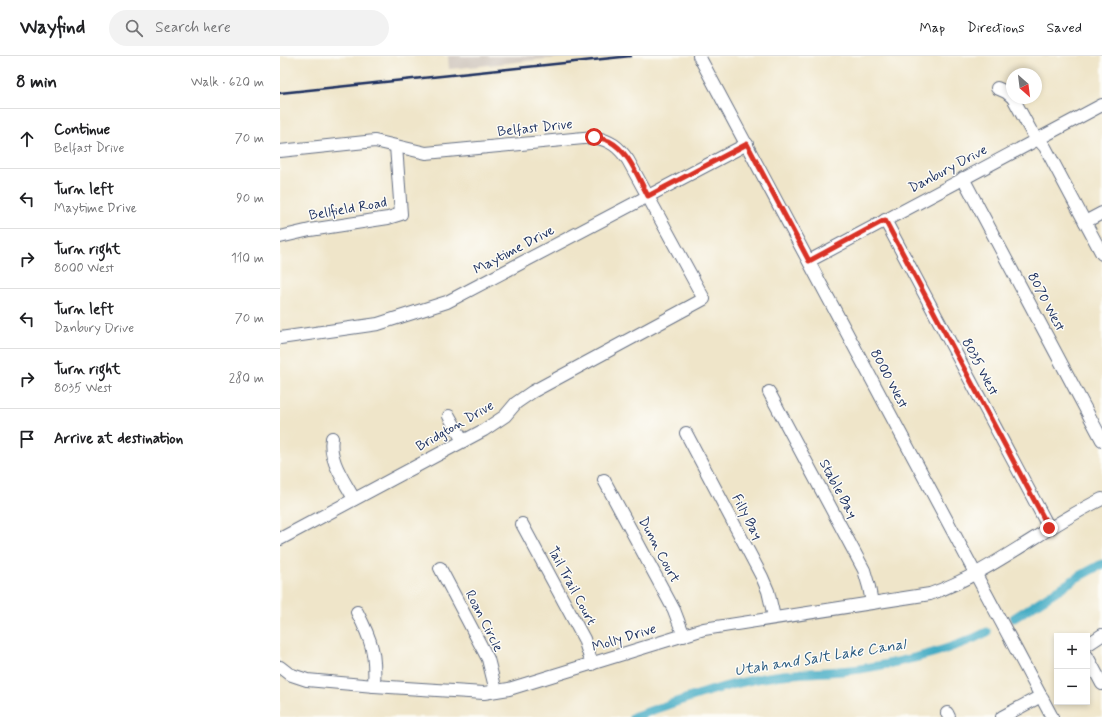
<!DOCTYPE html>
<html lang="en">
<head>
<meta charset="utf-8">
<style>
  :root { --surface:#fff; --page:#f2f2f2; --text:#202124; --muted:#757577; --line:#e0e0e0 }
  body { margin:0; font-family:Mynerve,sans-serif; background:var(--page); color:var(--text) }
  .controls { position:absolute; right:12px; bottom:12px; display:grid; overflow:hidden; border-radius:0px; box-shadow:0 2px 6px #0003 }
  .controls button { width:36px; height:36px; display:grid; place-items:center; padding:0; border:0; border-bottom:1px solid var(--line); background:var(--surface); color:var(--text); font:20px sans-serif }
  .compass { position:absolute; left:726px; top:12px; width:36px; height:36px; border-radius:50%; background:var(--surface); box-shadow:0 2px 6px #0003; rotate:152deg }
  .stop { position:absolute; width:12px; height:12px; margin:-9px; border:3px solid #d93025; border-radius:50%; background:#fff }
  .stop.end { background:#d93025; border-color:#fff; box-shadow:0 1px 4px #0008 }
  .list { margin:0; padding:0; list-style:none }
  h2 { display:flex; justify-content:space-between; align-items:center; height:52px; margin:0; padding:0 16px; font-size:17px }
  h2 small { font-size:13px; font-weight:400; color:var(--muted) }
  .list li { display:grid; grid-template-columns:26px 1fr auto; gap:12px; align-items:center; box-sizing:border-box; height:60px; padding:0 16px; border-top:1px solid var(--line) }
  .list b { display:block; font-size:15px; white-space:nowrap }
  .list p { margin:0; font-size:13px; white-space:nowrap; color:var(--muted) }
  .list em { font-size:13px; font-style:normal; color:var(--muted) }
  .icon { flex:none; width:22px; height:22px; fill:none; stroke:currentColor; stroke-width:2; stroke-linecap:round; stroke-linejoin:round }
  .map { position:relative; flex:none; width:822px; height:661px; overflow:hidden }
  header { display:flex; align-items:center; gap:24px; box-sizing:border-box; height:56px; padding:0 20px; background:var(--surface); border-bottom:1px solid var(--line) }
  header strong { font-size:19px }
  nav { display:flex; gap:22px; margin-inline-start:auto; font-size:14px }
  .search { width:280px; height:36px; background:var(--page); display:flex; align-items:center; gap:10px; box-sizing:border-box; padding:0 14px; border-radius:22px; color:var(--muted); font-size:15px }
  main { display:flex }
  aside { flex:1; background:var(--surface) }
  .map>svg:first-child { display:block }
  .industrial { fill:#ccc2b9 }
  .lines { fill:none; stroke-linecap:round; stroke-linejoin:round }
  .canal { stroke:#45acc4; stroke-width:9 }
  .minor-casing { stroke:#656f83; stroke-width:14 }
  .minor { stroke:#fff; stroke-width:12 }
  .rail { stroke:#1b2f5e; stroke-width:2.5 }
  .route { stroke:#d93025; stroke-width:5 }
  .labels { text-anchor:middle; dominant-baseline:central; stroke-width:3; stroke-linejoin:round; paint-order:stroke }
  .street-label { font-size:14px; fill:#1b2f5e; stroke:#fdfcf7 }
  .water-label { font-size:15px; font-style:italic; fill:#2a5b82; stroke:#fdfcf7 }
</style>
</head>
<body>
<header>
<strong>Wayfind</strong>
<div class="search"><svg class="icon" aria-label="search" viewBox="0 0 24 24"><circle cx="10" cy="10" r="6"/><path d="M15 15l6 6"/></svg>Search here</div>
<nav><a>Map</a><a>Directions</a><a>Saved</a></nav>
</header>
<main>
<aside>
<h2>8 min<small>Walk · 620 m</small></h2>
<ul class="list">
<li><svg class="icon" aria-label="ahead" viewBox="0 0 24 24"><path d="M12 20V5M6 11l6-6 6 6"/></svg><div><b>Continue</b><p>Belfast Drive</p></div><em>70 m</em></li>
<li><svg class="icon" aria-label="left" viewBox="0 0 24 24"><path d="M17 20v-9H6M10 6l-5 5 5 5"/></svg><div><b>Turn left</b><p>Maytime Drive</p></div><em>90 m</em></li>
<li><svg class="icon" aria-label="right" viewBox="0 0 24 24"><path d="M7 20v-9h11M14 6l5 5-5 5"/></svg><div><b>Turn right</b><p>8000 West</p></div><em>110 m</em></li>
<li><svg class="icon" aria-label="left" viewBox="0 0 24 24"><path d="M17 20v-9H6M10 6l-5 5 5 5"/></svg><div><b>Turn left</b><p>Danbury Drive</p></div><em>70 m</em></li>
<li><svg class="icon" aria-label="right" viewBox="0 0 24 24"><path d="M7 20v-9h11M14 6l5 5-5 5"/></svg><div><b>Turn right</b><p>8035 West</p></div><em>280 m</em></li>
<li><svg class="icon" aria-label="arrive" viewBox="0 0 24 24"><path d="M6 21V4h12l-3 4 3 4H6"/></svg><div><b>Arrive at destination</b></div></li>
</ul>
</aside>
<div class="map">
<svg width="822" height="661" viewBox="0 0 822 661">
  <rect width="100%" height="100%" fill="#fdfcf7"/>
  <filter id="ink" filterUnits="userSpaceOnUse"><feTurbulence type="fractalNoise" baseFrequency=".025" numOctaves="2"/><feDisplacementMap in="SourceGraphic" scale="8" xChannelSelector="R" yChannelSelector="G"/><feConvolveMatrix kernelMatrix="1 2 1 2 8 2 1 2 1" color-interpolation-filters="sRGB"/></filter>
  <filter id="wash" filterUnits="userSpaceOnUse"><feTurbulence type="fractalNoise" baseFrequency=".012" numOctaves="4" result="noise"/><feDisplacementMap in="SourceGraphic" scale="16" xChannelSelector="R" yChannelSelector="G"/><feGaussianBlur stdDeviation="0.9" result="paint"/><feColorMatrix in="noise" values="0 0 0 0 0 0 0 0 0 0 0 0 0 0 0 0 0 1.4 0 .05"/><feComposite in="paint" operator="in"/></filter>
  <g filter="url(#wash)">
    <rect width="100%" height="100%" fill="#efe5c9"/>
    <!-- industrial -->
    <polygon class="industrial" points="168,0 296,0 169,13"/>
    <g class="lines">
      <!-- canal -->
      <g class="canal">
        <polyline points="734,562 798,521 822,508"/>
        <path d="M353,661C399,645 446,627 495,620C523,616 552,617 580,613C623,606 668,596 707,576"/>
      </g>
    </g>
  </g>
  <g filter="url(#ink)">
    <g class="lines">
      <defs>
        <g id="minor">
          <polyline points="419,0 772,661"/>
          <polyline points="717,32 726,36 732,41"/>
          <polyline points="733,42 751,75 765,91 822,198"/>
          <path d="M0,95L95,85L146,97L314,81C331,85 338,90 348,104L424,243L252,336L236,347L225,360L204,374L0,483"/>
          <polyline points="683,122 822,384"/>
          <polyline points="605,164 769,472"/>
          <polyline points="805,166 822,157"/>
          <polyline points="0,181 30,174 108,162 121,158 116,90"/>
          <polyline points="529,205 822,49"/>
          <polyline points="0,282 98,268 167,246 467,88"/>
          <polyline points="489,336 584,514 589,531 592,547"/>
          <polyline points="169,360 183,385"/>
          <polyline points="406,377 482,521 488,535 494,561"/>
          <path d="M52,382C48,404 64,424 74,443"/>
          <polyline points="324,424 394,554 404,580"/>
          <polyline points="242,468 304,583 312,608"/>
          <polyline points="160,512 208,603 216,635"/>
          <path d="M77,556C92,585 96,598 94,630"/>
          <polyline points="807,589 822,579"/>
          <polyline points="807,600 822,628"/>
          <path d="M0,611L9,618L27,624L94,630L204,637L229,633L424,573L650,538C710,517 764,471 822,443"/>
          <polyline points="667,657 669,661"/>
          <polyline points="722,661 761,640"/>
        </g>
      </defs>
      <!-- minor casing -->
      <use href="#minor" class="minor-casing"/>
      <!-- minor -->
      <use href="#minor" class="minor"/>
      <!-- rail -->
      <polyline class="rail" points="0,37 351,0"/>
    </g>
  </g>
  <g class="lines" filter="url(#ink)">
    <!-- route -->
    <path class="route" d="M314,81C319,82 325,83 329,85C349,95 358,122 368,140L467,88L529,205L605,164L769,472"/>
  </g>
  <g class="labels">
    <!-- street labels -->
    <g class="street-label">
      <text transform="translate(255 72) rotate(-6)">Belfast Drive</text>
      <text transform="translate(668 113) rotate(-28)">Danbury Drive</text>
      <text transform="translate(68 153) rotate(-10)">Bellfield Road</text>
      <text transform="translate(234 194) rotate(-28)">Maytime Drive</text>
      <text transform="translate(766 246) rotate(62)">8070 West</text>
      <text transform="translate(700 311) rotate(62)">8035 West</text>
      <text transform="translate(609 323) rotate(62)">8000 West</text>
      <text transform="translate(175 370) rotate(-30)">Bridgton Drive</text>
      <text transform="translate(558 433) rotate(62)">Stable Bay</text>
      <text transform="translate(467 461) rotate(62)">Filly Bay</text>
      <text transform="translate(379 494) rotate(62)">Dunn Court</text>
      <text transform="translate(292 530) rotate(62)">Tail Trail Court</text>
      <text transform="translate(204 565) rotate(63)">Roan Circle</text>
      <text transform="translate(344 582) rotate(-17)">Molly Drive</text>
    </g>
    <!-- water labels -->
    <g class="water-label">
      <text transform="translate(540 602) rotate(-9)">Utah and Salt Lake Canal</text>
    </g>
  </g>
</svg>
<div class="controls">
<button>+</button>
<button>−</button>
</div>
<svg class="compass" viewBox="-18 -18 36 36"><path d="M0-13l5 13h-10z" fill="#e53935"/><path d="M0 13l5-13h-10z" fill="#757577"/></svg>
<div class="stop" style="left:314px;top:81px"></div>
<div class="stop end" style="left:769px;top:472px"></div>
</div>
</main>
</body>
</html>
